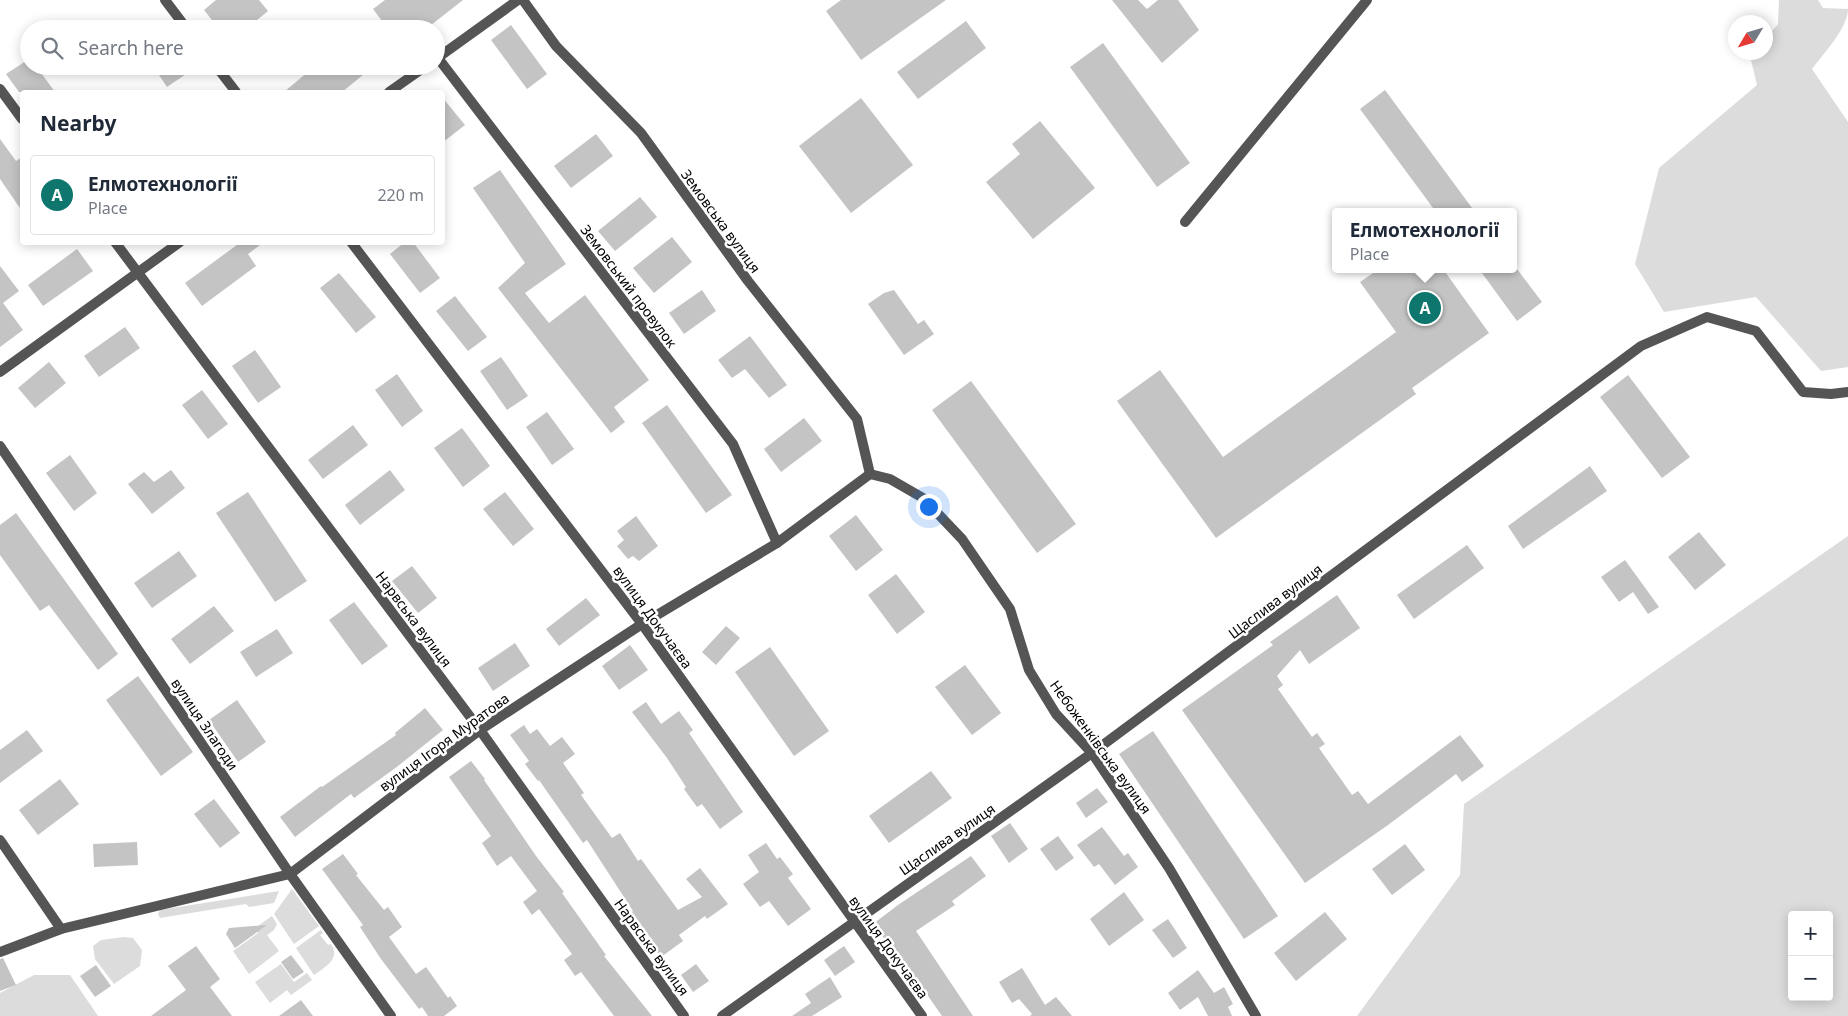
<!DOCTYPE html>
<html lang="en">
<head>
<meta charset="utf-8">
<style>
  :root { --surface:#fff; --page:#f2f2f3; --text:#1f2937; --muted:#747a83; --line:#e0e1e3; --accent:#0f766e }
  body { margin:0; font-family:"Noto Sans",sans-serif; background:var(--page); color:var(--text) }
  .controls { position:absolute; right:15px; bottom:15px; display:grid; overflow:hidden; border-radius:5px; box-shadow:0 2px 12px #0003 }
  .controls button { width:45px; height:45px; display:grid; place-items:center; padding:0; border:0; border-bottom:1px solid var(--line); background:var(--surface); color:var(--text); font:25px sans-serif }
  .compass { position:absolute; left:1728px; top:15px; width:45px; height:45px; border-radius:50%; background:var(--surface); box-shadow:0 2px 12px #0003; rotate:232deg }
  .you { position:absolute; left:928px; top:506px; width:18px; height:18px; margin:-12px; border:4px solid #fff; border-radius:50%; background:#1a73e8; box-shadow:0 0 0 8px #1a73e833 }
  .badge { display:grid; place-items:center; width:32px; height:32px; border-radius:50%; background:var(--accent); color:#fff; font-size:16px; font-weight:700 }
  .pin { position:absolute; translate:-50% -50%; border:2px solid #fff; box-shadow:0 1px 5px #0006 }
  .popup { position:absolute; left:1332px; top:208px; width:185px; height:65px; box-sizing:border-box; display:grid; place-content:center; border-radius:5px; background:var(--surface); filter:drop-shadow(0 1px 4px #0005); font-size:16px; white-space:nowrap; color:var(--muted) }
  .popup b { font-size:19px; color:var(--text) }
  .popup::after { content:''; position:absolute; left:50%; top:100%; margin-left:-10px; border:10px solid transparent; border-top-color:var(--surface) }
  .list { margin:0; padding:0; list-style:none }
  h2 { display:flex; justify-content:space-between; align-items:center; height:65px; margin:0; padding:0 20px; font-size:21px }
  h2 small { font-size:16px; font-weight:400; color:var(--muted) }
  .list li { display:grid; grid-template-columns:32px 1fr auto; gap:15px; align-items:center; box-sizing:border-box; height:80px; margin:0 10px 10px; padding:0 10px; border:1px solid var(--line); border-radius:5px }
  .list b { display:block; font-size:19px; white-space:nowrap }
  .list p { margin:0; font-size:16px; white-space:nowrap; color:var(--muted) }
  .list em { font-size:16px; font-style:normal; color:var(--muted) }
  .icon { flex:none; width:28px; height:28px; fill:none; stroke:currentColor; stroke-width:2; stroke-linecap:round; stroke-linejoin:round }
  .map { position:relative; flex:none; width:1848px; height:1016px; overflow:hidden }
  .search { position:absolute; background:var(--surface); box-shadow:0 2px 12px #0003; left:20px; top:20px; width:425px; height:55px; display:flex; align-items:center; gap:12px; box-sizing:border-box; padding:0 18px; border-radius:28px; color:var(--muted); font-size:19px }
  .panel { position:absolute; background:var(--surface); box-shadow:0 2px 12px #0003; left:20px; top:90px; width:425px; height:155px; border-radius:5px }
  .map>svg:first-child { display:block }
  .green { fill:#dcdcdc; fill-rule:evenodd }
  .building { fill:#c4c4c4 }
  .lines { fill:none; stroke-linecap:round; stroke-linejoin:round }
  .minor { stroke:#555; stroke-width:10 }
  .labels { text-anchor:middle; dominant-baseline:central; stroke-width:5; stroke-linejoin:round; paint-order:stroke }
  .street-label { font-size:14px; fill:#000; stroke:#fff }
</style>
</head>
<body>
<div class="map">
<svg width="1848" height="1016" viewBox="0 0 1848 1016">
  <rect width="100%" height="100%" fill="#fff"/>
  <!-- green -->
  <g class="green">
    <path d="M1779,0H1818L1823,8L1848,9C1848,28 1823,54 1812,69L1848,122V367L1821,371L1756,297L1664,312L1635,264L1659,168L1757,85L1750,56L1753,53L1766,52V38L1778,24Z"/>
    <path d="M1848,536V1016H1357L1460,875L1464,804ZM1792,915H1829V997H1792Z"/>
    <polygon points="292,889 319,926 294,944 274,914"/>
    <polygon points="279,891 274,903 249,907 246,904 160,918 158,914 160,910"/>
    <polygon points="272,916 277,924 274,930 267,935 279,951 249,974 233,951 258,933 255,928"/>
    <path d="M321,930L323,933L320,935L328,945L331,944C341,959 325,967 314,975L296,948Z"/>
    <polygon points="124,937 133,938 142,950 140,966 114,984 95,959 93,946 101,940"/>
    <polygon points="281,964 294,982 307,973 312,980 291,995 287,990 270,1003 255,982"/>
    <polygon points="34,975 70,975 98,1016 0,1016 0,993"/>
  </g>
  <!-- building -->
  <g class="building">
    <polygon points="216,0 259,0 268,11 246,29 219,29 204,10"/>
    <polygon points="385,0 463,0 426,29 388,29 373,9"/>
    <polygon points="841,0 946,0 861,60 826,11"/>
    <polygon points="1112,0 1138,0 1147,9 1158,0 1178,0 1199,30 1162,63"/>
    <polygon points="966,21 986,48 918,99 897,72"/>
    <polygon points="511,25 547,74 527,89 491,40"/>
    <polygon points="1103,43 1190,163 1157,187 1070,67"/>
    <polygon points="29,59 29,66 36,66 55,92 19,92 6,74"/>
    <polygon points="153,66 198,66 167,87"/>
    <polygon points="315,66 374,66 342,92 284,92"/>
    <polygon points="1385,90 1475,212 1436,212 1360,109"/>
    <polygon points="442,97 465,125 442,143"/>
    <polygon points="861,98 913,165 851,213 799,146"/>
    <polygon points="1040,121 1095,188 1033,239 986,182 1020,154 1012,144"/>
    <polygon points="596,134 613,156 571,188 554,166"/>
    <polygon points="0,139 16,161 22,157 22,211 0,179"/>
    <polygon points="500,170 566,264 525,293 549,323 585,295 649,380 614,407 625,422 611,433 498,288 525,263 473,188"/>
    <polygon points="640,197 657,217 615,251 598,231"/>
    <polygon points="672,237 692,262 654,293 633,268"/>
    <polygon points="241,242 264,242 248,254 256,266 202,306 185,283"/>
    <polygon points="405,242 413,242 440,278 420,293 390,254"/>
    <polygon points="77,249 93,271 43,306 28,285"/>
    <polygon points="0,266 19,291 3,303 23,330 0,347"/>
    <polygon points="1379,269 1443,269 1489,333 1412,388 1416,394 1216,538 1117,401 1160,370 1223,457 1396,332 1360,282"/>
    <polygon points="1479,269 1517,269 1542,302 1517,321"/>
    <polygon points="339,273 376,317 356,333 320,288"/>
    <polygon points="702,290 716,311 684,334 669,313"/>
    <polygon points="894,290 918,324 924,320 934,334 904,355 868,304 884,293"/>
    <polygon points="455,296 487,337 468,351 436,311"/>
    <polygon points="125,327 140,348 99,377 84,356"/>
    <polygon points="750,336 787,385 769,398 745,369 732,378 718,360"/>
    <polygon points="255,350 281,387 258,403 232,366"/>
    <polygon points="501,357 528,396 507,410 480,371"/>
    <polygon points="49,362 66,383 35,408 18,388"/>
    <polygon points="397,374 423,411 402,427 375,390"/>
    <polygon points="1628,375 1690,457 1662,478 1600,397"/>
    <polygon points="971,381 1076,524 1037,553 932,410"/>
    <polygon points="202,390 228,424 208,439 182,405"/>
    <polygon points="667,405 732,495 706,513 642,423"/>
    <polygon points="547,412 574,449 552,465 526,427"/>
    <polygon points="804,418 822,441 781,472 764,449"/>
    <polygon points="353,425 368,445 323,479 308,460"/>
    <polygon points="462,428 490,466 463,487 434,448"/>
    <polygon points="70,455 97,493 74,511 46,473"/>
    <polygon points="1590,466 1607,491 1523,549 1508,526"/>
    <polygon points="171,470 185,488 152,514 128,484 144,472 154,482"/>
    <polygon points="390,470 405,490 360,525 345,505"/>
    <polygon points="248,492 307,581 275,602 216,513"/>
    <polygon points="505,492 534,529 513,546 483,509"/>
    <polygon points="16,513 118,654 98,670 49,605 40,611 0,555 0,525"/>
    <polygon points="856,515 883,550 856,571 829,536"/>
    <polygon points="636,516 658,546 639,561 633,556 628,559 617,546 624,540 617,531"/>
    <polygon points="1699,532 1726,565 1695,590 1668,557"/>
    <polygon points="1467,545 1484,568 1414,619 1397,595"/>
    <polygon points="179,551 197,576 152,608 134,583"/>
    <polygon points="1625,560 1659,607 1648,614 1633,592 1619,602 1601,577"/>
    <polygon points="412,566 437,598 418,613 392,581"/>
    <polygon points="896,574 925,612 897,634 868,595"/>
    <polygon points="1337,595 1360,628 1309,664 1300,650 1277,676 1283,685 1278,689 1312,737 1317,733 1325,744 1319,748 1352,795 1358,791 1368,804 1460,735 1484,766 1462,782 1456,774 1388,825 1305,883 1182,710 1273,645 1270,642"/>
    <polygon points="586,598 600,615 559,646 546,629"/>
    <polygon points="354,602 388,646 362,665 329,620"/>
    <polygon points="214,606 234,631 190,664 171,639"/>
    <polygon points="726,626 740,638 716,665 702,652"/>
    <polygon points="277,629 293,653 256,677 240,652"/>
    <polygon points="515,643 530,666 493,691 478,668"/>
    <polygon points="630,645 648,670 619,690 602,666"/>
    <polygon points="770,647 829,731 794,756 735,672"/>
    <polygon points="965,665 1001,713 972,735 935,687"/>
    <polygon points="138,676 193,752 161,776 106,700"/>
    <polygon points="237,700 266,742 238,762 209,720"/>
    <polygon points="646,702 661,724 679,711 693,730 689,733 743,812 720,829 702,804 697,807 684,789 686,787 667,758 632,712"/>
    <polygon points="425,708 443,730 398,766 354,798 351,794 295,837 280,817 321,786 322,787 396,735 395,733"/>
    <polygon points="524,725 530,734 537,729 550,746 562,737 575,754 563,763 584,793 581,795 612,838 620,833 638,861 641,859 678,910 702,897 686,879 700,868 728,904 707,919 705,916 679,935 683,941 661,957 650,942 652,940 632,912 633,911 587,840 583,843 539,780 538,781 525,764 529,761 510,735"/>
    <polygon points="27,730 43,751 0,783 0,750"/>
    <polygon points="1153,731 1278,916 1244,939 1119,754"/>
    <polygon points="471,761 485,779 484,780 536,856 564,892 562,893 606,955 604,956 652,1016 614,1016 581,972 575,976 564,960 572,954 539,909 532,915 523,902 537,891 511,856 497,866 482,843 491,836 449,777"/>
    <polygon points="931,771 952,798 889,843 869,816"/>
    <polygon points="60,779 79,804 38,835 19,810"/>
    <polygon points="1097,788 1108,802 1086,818 1076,803"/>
    <polygon points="214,799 240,833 220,848 194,814"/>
    <polygon points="1010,823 1028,849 1009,863 991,836"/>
    <polygon points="1102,827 1124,856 1128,853 1138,867 1115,885 1099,864 1094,867 1077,845"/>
    <polygon points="1058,836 1074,858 1056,871 1040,849"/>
    <polygon points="137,842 138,865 94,867 93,844"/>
    <polygon points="766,843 777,859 780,857 793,874 788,878 811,909 788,926 769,901 760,907 743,884 759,872 748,855"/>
    <polygon points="1405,844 1425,870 1392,895 1372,869"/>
    <polygon points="343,854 358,874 356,875 384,910 388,907 402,927 389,937 416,974 426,967 448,998 450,996 457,1006 444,1016 428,1016 422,1007 419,1009 381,959 360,927 363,925 322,869"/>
    <polygon points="971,856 986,876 952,901 955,905 916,931 973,1016 942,1016 892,944 890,946 873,924 898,905"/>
    <polygon points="1124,892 1144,920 1109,946 1090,919"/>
    <polygon points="1325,912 1347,939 1296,981 1274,953"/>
    <polygon points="1168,919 1187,948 1173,958 1152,930"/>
    <polygon points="267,925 235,948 226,934 229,928"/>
    <polygon points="196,946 220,979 210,987 232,1016 151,1016 186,990 168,966"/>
    <polygon points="844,946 855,962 835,976 824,960"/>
    <polygon points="291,955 304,972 293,979 281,962"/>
    <polygon points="3,958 16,985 0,991 0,959"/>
    <polygon points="696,964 709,981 693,992 681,975"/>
    <polygon points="96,965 111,986 95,997 80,976"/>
    <polygon points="1022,968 1045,1005 1056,997 1072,1016 1030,1016 1032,1014 1019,999 1012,1003 999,982"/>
    <polygon points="1198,970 1214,993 1224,987 1233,1004 1228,1007 1232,1016 1208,1016 1198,997 1180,1010 1168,993"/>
    <polygon points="830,977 842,997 812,1016 792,1016 811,1003 805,994"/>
    <polygon points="301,1000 313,1016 279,1016"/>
  </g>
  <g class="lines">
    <!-- minor -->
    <g class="minor">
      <polyline points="165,0 187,29"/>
      <polyline points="523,0 556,46 641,133 748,281 857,419 870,474"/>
      <polyline points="438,58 733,444 777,543"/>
      <polyline points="436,59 518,0"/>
      <polyline points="216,66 236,92"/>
      <polyline points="0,89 22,119"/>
      <polyline points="389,92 426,66"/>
      <polyline points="1185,222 1367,0"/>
      <polyline points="115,242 480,730 684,1016"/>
      <polyline points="351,242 642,624 922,1016"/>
      <polyline points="0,372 180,242"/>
      <polyline points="0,446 290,874 391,1016"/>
      <polyline points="870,474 890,479 923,498 962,539 1010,609 1029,670 1056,714 1092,753 1169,868 1256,1016"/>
      <polyline points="0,840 61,929"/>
      <polyline points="0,952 61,929 290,874 480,730 642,624 777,543 870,474"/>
      <polyline points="722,1016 1092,753 1641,346 1707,317 1756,331 1803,392 1831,394 1848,392"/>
    </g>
  </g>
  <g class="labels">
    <!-- street labels -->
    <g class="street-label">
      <text transform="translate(721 221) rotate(54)">Земовська вулиця</text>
      <text transform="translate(629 286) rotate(53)">Земовський провулок</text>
      <text transform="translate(1275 601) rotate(-37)">Щаслива вулиця</text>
      <text transform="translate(653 617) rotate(54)">вулиця Докучаєва</text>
      <text transform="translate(414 619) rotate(53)">Нарвська вулиця</text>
      <text transform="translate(205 724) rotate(56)">вулиця Злагоди</text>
      <text transform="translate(444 742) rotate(-36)">вулиця Ігоря Муратова</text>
      <text transform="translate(1101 747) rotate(54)">Небоженківська вулиця</text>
      <text transform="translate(947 839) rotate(-35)">Щаслива вулиця</text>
      <text transform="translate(652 947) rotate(54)">Нарвська вулиця</text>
      <text transform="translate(889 947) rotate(54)">вулиця Докучаєва</text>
    </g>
  </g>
</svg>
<div class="controls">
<button>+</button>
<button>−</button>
</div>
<svg class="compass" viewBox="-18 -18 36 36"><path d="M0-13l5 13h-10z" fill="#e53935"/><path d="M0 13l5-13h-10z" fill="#747a83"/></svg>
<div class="you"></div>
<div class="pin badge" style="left:1425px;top:308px">A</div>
<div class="popup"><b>Елмотехнології</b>Place</div>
<div class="search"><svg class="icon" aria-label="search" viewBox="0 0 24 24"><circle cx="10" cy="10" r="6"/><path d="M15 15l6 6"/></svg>Search here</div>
<section class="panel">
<h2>Nearby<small></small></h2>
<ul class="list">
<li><span class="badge">A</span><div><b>Елмотехнології</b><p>Place</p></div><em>220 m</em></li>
</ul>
</section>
</div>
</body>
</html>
